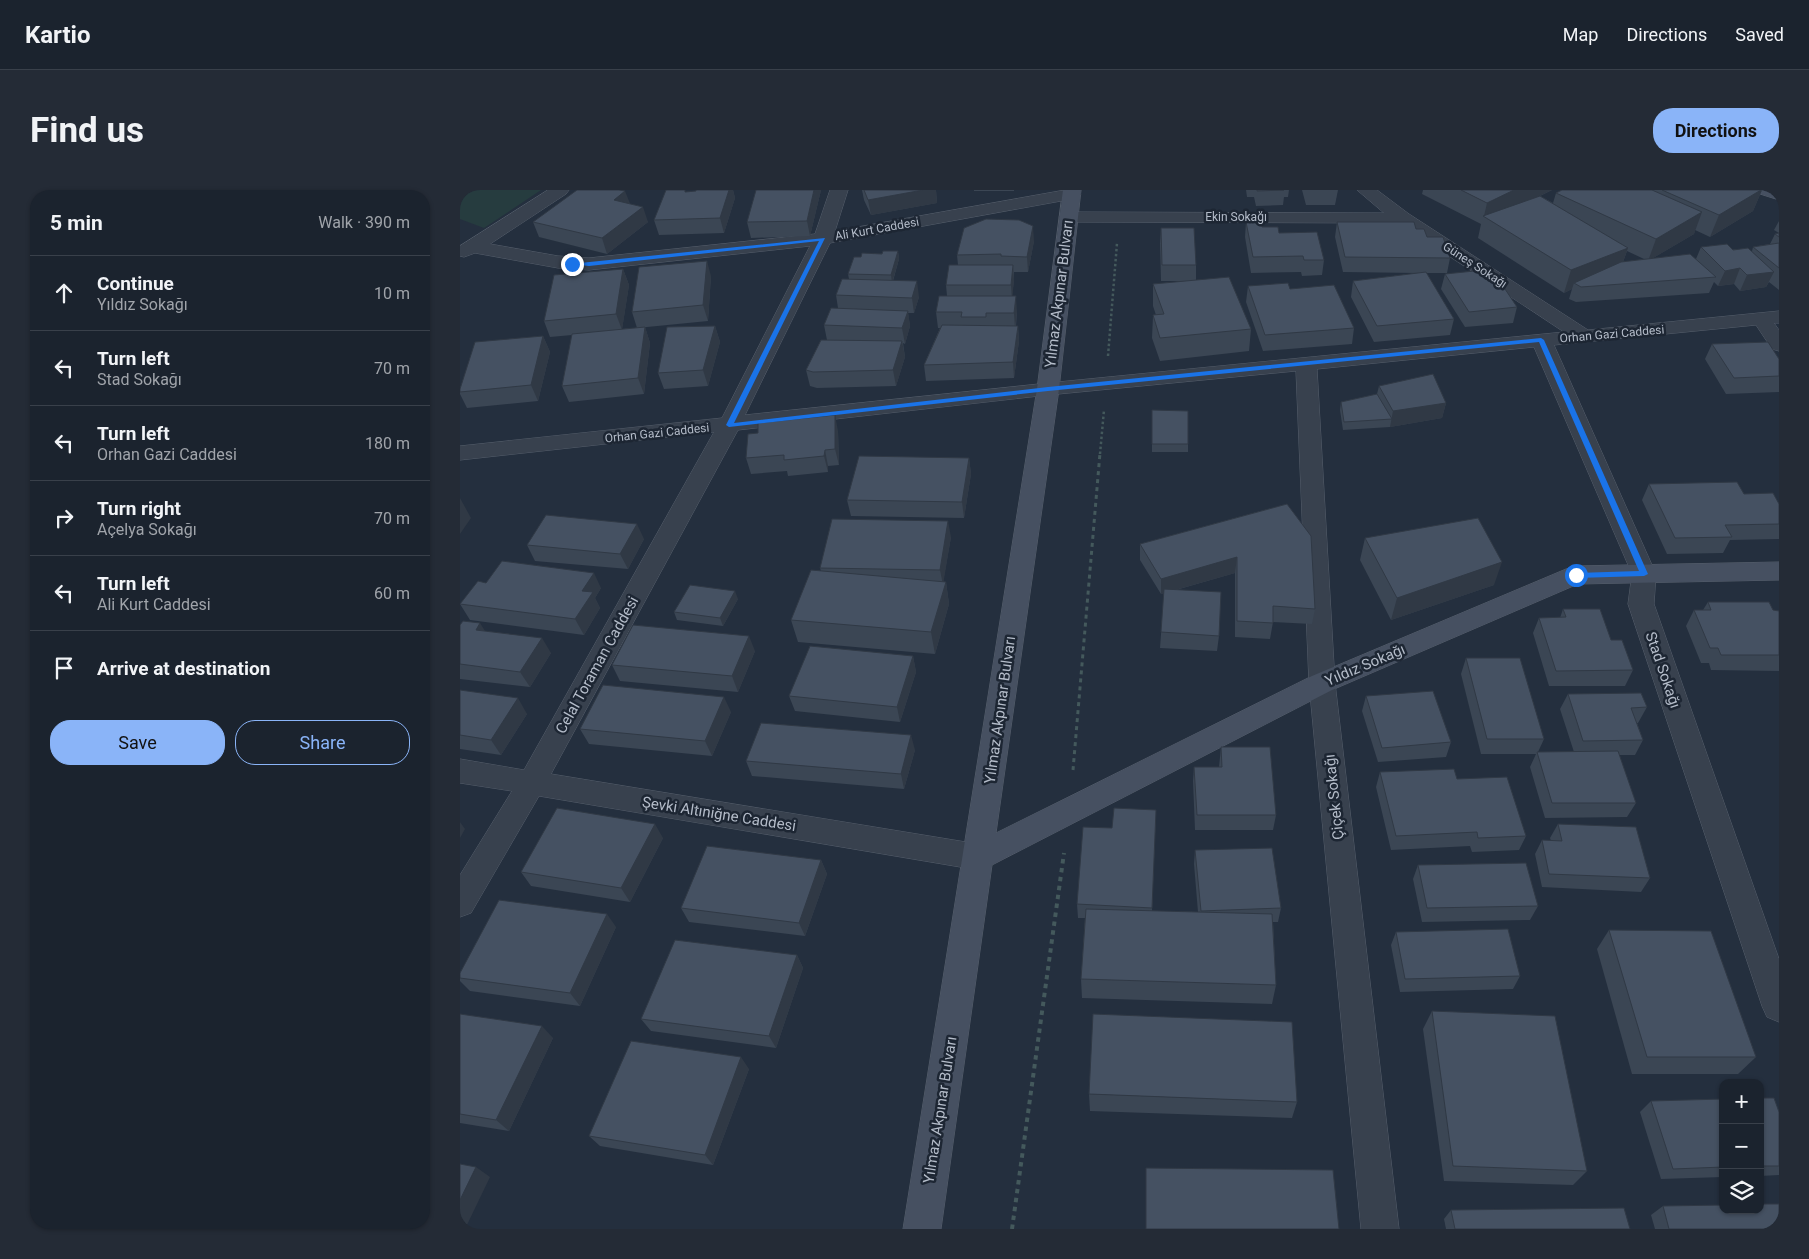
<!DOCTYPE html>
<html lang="en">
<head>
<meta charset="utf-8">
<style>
  :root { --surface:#1b232e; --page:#242b36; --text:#f1f3f6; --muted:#a0a4aa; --line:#39404a; --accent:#8ab4f8 }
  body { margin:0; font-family:Roboto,sans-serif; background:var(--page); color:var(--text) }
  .controls { position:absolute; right:15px; bottom:15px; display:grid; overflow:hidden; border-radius:10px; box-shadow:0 1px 4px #0004 }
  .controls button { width:45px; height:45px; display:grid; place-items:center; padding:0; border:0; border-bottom:1px solid var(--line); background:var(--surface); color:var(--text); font:25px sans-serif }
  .stop { position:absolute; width:15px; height:15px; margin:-11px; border:4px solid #1a73e8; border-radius:50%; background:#fff }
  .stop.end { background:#1a73e8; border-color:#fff; box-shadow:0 1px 5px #0008 }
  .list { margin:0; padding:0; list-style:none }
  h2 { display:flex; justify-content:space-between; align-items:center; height:65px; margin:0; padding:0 20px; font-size:21px }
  h2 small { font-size:16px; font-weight:400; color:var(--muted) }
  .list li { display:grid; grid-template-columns:32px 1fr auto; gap:15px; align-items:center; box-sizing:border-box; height:75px; padding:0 20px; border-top:1px solid var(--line) }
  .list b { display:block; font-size:19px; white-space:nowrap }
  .list p { margin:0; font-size:16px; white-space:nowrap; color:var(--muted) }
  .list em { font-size:16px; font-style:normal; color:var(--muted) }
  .actions { display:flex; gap:10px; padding:15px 20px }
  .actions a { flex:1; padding:11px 0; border:1px solid var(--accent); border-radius:20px; text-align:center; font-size:18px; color:var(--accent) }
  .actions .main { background:var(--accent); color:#111 }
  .icon { flex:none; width:28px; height:28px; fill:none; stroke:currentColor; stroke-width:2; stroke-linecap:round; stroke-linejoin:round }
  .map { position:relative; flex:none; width:1319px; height:1039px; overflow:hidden; border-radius:20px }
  header { display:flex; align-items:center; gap:30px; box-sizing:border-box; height:70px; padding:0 25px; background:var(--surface); border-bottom:1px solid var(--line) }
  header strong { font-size:24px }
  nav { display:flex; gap:28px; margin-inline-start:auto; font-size:18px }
  .intro { display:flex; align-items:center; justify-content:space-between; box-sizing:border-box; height:120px; padding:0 30px }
  h1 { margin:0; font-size:35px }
  .button { padding:12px 22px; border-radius:20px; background:var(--accent); color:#111; font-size:18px; font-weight:700 }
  main { display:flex; gap:30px; padding:0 30px }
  aside { flex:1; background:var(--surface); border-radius:20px; box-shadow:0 1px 4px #0004 }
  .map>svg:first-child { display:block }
  .green { fill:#263c3f }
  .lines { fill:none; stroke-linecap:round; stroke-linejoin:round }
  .street-casing { stroke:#565f6c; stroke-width:1 }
  .secondary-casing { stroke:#565f6c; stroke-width:1 }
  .path-far2 { stroke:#44595c; stroke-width:2.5; stroke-dasharray:2.5 2.5; stroke-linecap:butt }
  .path-far1 { stroke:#44595c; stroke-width:3; stroke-dasharray:4 4; stroke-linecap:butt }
  .path { stroke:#44595c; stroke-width:4; stroke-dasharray:4.5 4.5; stroke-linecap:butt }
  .street { fill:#38414e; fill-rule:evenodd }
  .secondary { fill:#465061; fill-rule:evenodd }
  .wall { fill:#3b4654; fill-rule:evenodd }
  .shaded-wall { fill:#303945 }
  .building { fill:#455162; stroke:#303945 }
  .route { fill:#1a73e8 }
  .labels { text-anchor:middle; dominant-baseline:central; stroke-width:5; stroke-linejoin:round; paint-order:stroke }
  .far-street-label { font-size:12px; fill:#b4bcc9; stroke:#1d2633 }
  .street-label { font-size:15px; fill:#b4bcc9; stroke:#1d2633 }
</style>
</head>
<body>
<header>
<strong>Kartio</strong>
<nav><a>Map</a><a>Directions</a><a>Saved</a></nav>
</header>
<div class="intro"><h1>Find us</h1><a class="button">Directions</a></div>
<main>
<aside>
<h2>5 min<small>Walk · 390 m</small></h2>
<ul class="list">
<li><svg class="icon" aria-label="ahead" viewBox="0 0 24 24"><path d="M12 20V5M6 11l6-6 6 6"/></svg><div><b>Continue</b><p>Yıldız Sokağı</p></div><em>10 m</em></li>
<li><svg class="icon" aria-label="left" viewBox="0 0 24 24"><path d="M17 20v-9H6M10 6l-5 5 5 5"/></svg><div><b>Turn left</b><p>Stad Sokağı</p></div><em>70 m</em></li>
<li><svg class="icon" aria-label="left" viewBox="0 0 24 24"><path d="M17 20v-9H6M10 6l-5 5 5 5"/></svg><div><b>Turn left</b><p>Orhan Gazi Caddesi</p></div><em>180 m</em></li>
<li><svg class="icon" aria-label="right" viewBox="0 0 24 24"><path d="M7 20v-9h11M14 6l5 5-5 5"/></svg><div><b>Turn right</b><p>Açelya Sokağı</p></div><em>70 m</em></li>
<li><svg class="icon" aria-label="left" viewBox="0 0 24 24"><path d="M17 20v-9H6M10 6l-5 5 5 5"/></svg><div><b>Turn left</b><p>Ali Kurt Caddesi</p></div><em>60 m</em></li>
<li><svg class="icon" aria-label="arrive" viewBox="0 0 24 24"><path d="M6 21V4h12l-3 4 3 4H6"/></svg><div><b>Arrive at destination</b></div></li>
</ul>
<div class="actions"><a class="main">Save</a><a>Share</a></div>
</aside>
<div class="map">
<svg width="1319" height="1039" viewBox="0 0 1319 1039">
  <rect width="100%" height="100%" fill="#242f3e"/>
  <!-- green -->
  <polygon class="green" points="0,0 81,0 24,38 0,29"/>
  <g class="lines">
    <defs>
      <polygon id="street" points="88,0 109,0 106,4 30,54 98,66 129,68 355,44 370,0 388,0 375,41 605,0 617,0 621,4 618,8 612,9 370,53 285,225 588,193 1104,142 939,33 608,32 602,31 599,27 602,23 608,22 924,23 897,0 917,0 949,24 1128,140 1319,121 1319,133 1314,133 1319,140 1319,161 1312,159 1296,135 1094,155 1196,384 1194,414 1319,769 1319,832 1307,827 1302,816 1168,414 1172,384 1074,157 857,179 875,493 939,1039 901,1039 849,493 836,181 588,205 278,240 91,584 518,654 529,658 533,667 529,676 518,680 79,606 11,723 0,727 0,685 52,601 0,593 0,569 64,580 254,242 0,270 0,256 262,228 350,56 129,80 98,78 15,63 4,67 0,66 0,56"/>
      <g id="secondary">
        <polygon points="603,0 621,0 599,199 536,643 852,486 1106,379 1115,376 1319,372 1319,390 1118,394 872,500 532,675 481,1039 443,1039 577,199"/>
        <polygon points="1297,0 1319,0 1319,10 1300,4"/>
      </g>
    </defs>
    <!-- street casing -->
    <use href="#street" class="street-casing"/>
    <!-- secondary casing -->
    <use href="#secondary" class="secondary-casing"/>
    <!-- path-far2 -->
    <g class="path-far2">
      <polyline points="648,166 657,53"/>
      <polyline points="640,264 644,220"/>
    </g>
    <!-- path-far1 -->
    <polyline class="path-far1" points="613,580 640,263"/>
    <!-- path -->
    <polyline class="path" points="552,1039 604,663"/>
    <!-- street -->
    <use href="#street" class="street"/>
    <!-- secondary -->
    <use href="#secondary" class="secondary"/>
  </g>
  <!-- wall -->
  <g class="wall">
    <polygon points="236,0 273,0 275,8 264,43 199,45 194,30 227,2 236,1"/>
    <polygon points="361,0 350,46 291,48 287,32"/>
    <polygon points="402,0 476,0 477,13 411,25 404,10"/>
    <rect x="514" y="0" width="40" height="1"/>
    <polygon points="786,0 829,0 828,7 824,7 823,15 796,16 794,7 787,7"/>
    <polygon points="842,0 878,0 875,15 846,15"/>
    <path d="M963,0H1092L1080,6L1093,13L1096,3L1102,0H1302L1293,21L1250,47L1235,40L1234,44L1193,68L1236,69L1241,57L1292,61L1293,57L1310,54L1315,44L1319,43V100L1309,92L1306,97L1280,101L1274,94L1258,96L1254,92L1249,103L1116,112L1109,109L1112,99L1104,103L1018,48L1021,34L962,4ZM1167,61L1184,69L1163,72Z"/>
    <polygon points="170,14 188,32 147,64 79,47 73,32"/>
    <polygon points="1319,31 1319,43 1314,40"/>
    <polygon points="786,32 802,37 819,43 864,70 862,85 842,86 841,82 791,83 785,47"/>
    <polygon points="877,32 956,39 990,68 987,83 966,83 994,129 990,145 914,152 891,107 893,91 958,83 883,82 875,47"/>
    <polygon points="701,38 736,75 736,90 791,139 789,161 700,171 692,148 693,125 696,125 693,116 693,94 727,91 701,91 700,53"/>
    <polygon points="574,51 568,82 554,82 554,90 552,106 557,122 556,136 558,136 559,151 554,188 466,191 464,175 480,138 478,138 476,122 487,106 486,95 498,75 497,65"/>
    <polygon points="438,61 439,69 433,91 459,107 454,123 448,123 450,136 445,154 443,153 445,167 436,196 357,198 350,196 346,180 367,150 364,135 378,118 376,105 389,89 388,84 401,67"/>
    <polygon points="163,79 169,95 162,139 185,137 190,153 184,204 109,212 102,196 112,145 90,147 84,131"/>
    <polygon points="985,84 1031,91 1057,117 1053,133 1005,137 981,99"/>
    <polygon points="251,86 248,131 177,138 172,122"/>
    <polygon points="788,96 830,99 894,138 892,154 803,161 786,112"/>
    <polygon points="255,136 260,152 248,196 204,199 198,183"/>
    <polygon points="83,146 90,162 78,211 7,218 0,204 0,199"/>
    <polygon points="1252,154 1319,169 1319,202 1266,204 1245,169"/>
    <polygon points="919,196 986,213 982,228 930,237 883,240 880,220 881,212 917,204"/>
    <polygon points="692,220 728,254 728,262 692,262"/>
    <polygon points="378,241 379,275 368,276 368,282 328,286 327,281 291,284 286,268"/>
    <polygon points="509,268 511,284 504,328 391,326 387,310"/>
    <polygon points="1189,294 1284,304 1319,314 1319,349 1270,350 1263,363 1207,364 1182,310"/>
    <polygon points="827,314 855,419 852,434 813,432 810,449 775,447 775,383 716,400 759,446 757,461 700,458 704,403 701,404 680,370 680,354"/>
    <polygon points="491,347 483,392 486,392 489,414 475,464 338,452 331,430 361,381 360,378"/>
    <polygon points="905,348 1034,395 931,430 900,370"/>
    <polygon points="184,349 168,379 75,371 67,355"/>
    <polygon points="26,393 141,398 135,408 140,418 124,445 10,430 0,414"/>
    <polygon points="278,409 263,436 217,430 214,422"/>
    <polygon points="1248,412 1319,421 1319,481 1251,480 1249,473 1241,473 1226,436 1234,420 1243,420"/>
    <polygon points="1103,419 1151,450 1173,480 1165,496 1089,496 1073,443 1079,428 1100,428"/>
    <polygon points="0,435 25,441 91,463 70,497 0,489"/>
    <polygon points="295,461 278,502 160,491 152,475"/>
    <polygon points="453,466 456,482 440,532 335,521 329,506"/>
    <polygon points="1006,468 1084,549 1078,562 1114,562 1100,519 1108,504 1187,517 1178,533 1177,533 1183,550 1175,565 1159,565 1176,613 1167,627 1085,628 1070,577 1076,564 1021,564 1001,484"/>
    <polygon points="0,500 67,524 41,565 0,559"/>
    <polygon points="906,506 991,552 986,567 918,572 902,521"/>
    <polygon points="271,522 252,566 129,554 120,539"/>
    <polygon points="761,557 816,625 813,640 735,640 733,591 734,577 759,577"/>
    <polygon points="455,560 444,599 292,586 286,571"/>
    <polygon points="920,582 997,589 1066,646 1059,660 1012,662 1010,656 931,660 916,597"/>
    <polygon points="696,620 692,721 738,722 734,674 735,660 821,718 818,732 813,732 816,795 812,814 622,808 621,789 625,728 618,728 617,714 652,638"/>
    <polygon points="1098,634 1190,688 1181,702 1082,697 1075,664 1082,650 1091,651 1090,648"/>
    <polygon points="203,648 170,712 71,696 61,682"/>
    <polygon points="361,670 367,684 345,746 229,732 221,718"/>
    <polygon points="958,675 1078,716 1070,730 962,732 953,689"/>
    <polygon points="156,737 120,816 10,801 0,791 0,783"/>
    <polygon points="1149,740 1296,867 1278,884 1172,884 1137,759"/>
    <polygon points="936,742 1060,786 1053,799 940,802 931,755"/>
    <polygon points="337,765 343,778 316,858 191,841 181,829"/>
    <polygon points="972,821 1127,981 1113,995 984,991 963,839"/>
    <polygon points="0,824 93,848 49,941 0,933"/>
    <polygon points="289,879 253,975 140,956 129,946"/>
    <polygon points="629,904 837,912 832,928 630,921"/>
    <polygon points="1300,908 1319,922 1319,985 1300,986"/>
    <polygon points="1263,909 1263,987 1201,989 1180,922 1191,911"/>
    <polygon points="1203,1016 1319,1039 1195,1039 1191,1025"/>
    <polygon points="991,1020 1170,1039 986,1039 984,1029"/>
  </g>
  <!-- shaded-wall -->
  <g class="shaded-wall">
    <polygon points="269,0 273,0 275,8 264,43 260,28"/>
    <polygon points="354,0 361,0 350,46 347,31"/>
    <polygon points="463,0 476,0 477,13 411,25 408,10"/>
    <polygon points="1054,0 1092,0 1030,30 1024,26 1027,13"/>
    <polygon points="1301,0 1302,0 1293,21 1250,47 1259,25"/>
    <polygon points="165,1 171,16 154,10"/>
    <polygon points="183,17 188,32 147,64 142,48"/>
    <polygon points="1242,22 1234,44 1188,71 1196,49"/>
    <polygon points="573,36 574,51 568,82 567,67"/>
    <polygon points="1168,58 1160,80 1114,93 1112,99 1104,103 1111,80"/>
    <polygon points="438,61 439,69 432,93 431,85"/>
    <polygon points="247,71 251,86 248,131 243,115"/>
    <polygon points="553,75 554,90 552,111 551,95"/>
    <polygon points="1280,78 1274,94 1258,96 1265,81"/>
    <polygon points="163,79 169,95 162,140 156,124"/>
    <polygon points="1314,82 1306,97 1280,101 1287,85"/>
    <polygon points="457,91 459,107 454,123 452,108"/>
    <polygon points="556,106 557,122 555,139 554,123"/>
    <polygon points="448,121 450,136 445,154 442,138"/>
    <polygon points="255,136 260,152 248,196 243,180"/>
    <polygon points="558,136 559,151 554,188 553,172"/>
    <polygon points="185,137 190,153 184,204 178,188"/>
    <polygon points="83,146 90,162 78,211 71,195"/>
    <polygon points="442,151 445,167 436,196 433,180"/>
    <polygon points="986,213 982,228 930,237 933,221"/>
    <polygon points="375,225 378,241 379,275 375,259"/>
    <polygon points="365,260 368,276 368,282 364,266"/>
    <polygon points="509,268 511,284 504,328 502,312"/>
    <polygon points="0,308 11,328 0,344"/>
    <polygon points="488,331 491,347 483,395 480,380"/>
    <polygon points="177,334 184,349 168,379 160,364"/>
    <polygon points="777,367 775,383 701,404 701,389"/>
    <polygon points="1042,372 1034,395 931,430 937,408"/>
    <polygon points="134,383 141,398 135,408 140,418 124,445 115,429 122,401"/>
    <polygon points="486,392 489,414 475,464 471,442"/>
    <polygon points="275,401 278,409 263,436 260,428"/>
    <polygon points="20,433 30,449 16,440"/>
    <polygon points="289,446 295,461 278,502 272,486"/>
    <polygon points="82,448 91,463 70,497 60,482"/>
    <polygon points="453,466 456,482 440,532 437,517"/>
    <polygon points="264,507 271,522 252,566 245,551"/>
    <polygon points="58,508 67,524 41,565 31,550"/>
    <polygon points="451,545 455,560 444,599 441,584"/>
    <polygon points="0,632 5,639 0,648"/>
    <polygon points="195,634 203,648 170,712 161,698"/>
    <polygon points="361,670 367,684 345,746 339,733"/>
    <polygon points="147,724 156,737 120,816 110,803"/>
    <polygon points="337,765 343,778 316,858 309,846"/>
    <polygon points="82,836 93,848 49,941 36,930"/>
    <polygon points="281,867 289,879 253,975 245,965"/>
    <polygon points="16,977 30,987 5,1039 0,1039 0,1010"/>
  </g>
  <!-- building -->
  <g class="building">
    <polygon points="117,0 159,0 165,1 154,10 183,17 142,48 73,32"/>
    <polygon points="206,0 225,0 225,2 236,1 236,0 269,0 260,28 194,30"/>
    <polygon points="296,0 354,0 347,31 287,32"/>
    <polygon points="404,0 463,0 408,10"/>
    <polygon points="797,0 824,0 797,1"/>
    <polygon points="1001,0 1054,0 1027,13"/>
    <polygon points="1102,0 1192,0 1242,22 1196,49 1096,3"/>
    <polygon points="1202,0 1301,0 1259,25"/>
    <polygon points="1080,6 1168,58 1111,80 1023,26"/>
    <polygon points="526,29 559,30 573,36 567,67 541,66 541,64 497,65 504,38"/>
    <polygon points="786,32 801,32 802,37 818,37 819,43 857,42 864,70 844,70 843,66 793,67"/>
    <polygon points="877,32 954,32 956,39 964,39 967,47 983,47 990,68 885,67"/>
    <polygon points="701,38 734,38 736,75 702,75"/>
    <polygon points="1319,43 1319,47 1315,44"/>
    <polygon points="1319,53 1319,78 1293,57"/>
    <polygon points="1267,54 1273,60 1288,58 1314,82 1287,85 1280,78 1265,81 1241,57"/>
    <polygon points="423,61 438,61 431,85 388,84 394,67 401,67 402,63 422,64"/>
    <polygon points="1230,64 1256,87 1121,97 1114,93 1161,72"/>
    <polygon points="247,71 243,115 172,122 179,77"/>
    <polygon points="489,75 553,75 551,95 486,95"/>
    <polygon points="163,79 156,124 84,131 94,85"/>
    <polygon points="1024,80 1031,91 1039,90 1057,117 1009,122 985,84"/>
    <polygon points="966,82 994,129 917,136 893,91"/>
    <polygon points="769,87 791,139 700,148 693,125 704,124 693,94"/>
    <polygon points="382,89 457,91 452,108 376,105"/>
    <polygon points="828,93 830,99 874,95 894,138 805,145 788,96"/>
    <polygon points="479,106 556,106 554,123 526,123 526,127 501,127 502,122 476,122"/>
    <polygon points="371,118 448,121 442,138 364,135"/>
    <polygon points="482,135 558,136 553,172 464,175"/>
    <polygon points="255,136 243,180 198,183 207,137"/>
    <polygon points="185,137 178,188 102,196 112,144"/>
    <polygon points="83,146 71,195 0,202 0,199 15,152"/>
    <polygon points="361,150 442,151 433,180 353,182 346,180"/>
    <polygon points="1308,152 1319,169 1319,186 1274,188 1252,154"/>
    <polygon points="973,184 986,213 933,221 919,196"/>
    <polygon points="917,204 932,229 884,232 881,212"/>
    <polygon points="692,220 728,221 728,254 692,254"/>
    <polygon points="375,225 375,259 365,260 364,266 324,270 324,265 286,268 288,244 298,243 298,233"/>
    <polygon points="399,266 509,268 502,312 387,310"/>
    <polygon points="1277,292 1284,304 1313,303 1319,314 1319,334 1265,335 1272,347 1215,348 1189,294"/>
    <polygon points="827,314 851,346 855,419 813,416 813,433 777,431 777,367 701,389 680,354"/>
    <polygon points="86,325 177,334 160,364 67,355"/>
    <polygon points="1018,328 1042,372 937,408 905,348"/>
    <polygon points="372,329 488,331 480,380 360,378"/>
    <polygon points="42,371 134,383 122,401 133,402 115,429 0,414 18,391 26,393"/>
    <polygon points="351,380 486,392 471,442 331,430"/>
    <polygon points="230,395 275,401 260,428 214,422"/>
    <polygon points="704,399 761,402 759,446 701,442"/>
    <polygon points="1248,412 1309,412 1313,420 1319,421 1319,465 1261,465 1258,458 1250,458 1234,420 1251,420"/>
    <polygon points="1103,419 1140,419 1151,450 1162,450 1173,480 1096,481 1079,428 1106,427"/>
    <polygon points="3,431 20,433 16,440 82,448 60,482 0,474 0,435"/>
    <polygon points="173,435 289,446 272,486 152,475"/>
    <polygon points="350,456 453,466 437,517 329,506"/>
    <polygon points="1006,468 1060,468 1084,549 1027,549"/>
    <polygon points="143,495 264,507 245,551 120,539"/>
    <polygon points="0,500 58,508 31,550 0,545"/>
    <polygon points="973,501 991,552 922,558 906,506"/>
    <polygon points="1181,503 1187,517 1171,518 1183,550 1123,551 1108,504"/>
    <polygon points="301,533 451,545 441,584 286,571"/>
    <polygon points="761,557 810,557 816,625 737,625 734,577 762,577"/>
    <polygon points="1158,561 1176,613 1092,613 1077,562"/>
    <polygon points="994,579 997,589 1047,587 1066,646 1018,648 1017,642 936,646 920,582"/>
    <polygon points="97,618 195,634 161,698 61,682"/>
    <polygon points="654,618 696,620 692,718 617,714 623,637 652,638"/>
    <polygon points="1098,634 1176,637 1190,688 1089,684 1082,650 1102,651"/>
    <polygon points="247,656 361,670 339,733 221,718"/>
    <polygon points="812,658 821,718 741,721 735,660"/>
    <polygon points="1066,673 1078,716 967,718 958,675"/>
    <polygon points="39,710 147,724 110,803 0,788 0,783"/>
    <polygon points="626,719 812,724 816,795 621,789"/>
    <polygon points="1048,739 1060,786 945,789 936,742"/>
    <polygon points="1149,740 1251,741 1296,867 1187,867"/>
    <polygon points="215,750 337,765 309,846 181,829"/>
    <polygon points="972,821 1095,826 1127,981 993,976"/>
    <polygon points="0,824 82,836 36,930 0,924"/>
    <polygon points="633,824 832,832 837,912 629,904"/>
    <polygon points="171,851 281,867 245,965 129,946"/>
    <polygon points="1300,908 1314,908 1319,922 1319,976 1300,976"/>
    <polygon points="1263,909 1263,977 1213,979 1191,911"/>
    <polygon points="0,974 16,977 0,1010"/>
    <polygon points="686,978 873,980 879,1039 686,1039"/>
    <polygon points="1300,1014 1319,1014 1319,1039 1209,1039 1203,1016 1263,1015 1263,1020 1300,1020"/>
    <polygon points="1164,1018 1170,1039 995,1039 991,1020"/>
  </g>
  <!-- route -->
  <polygon class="route" points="365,48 274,233 588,197 1081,148 1084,150 1188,384 1184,386 1116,388 1112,385 1116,383 1179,381 1079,152 588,201 269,237 266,235 359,51 129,76 110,74"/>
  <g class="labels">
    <!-- far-street labels -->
    <g class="far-street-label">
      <text x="776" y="27">Ekin Sokağı</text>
      <text transform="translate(417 39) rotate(-10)">Ali Kurt Caddesi</text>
      <text transform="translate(1015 75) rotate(33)">Güneş Sokağı</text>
      <text transform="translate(1152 144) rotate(-5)">Orhan Gazi Caddesi</text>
      <text transform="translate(197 243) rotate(-6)">Orhan Gazi Caddesi</text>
    </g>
    <!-- street labels -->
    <g class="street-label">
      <text transform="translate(599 104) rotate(-83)">Yılmaz Akpınar Bulvarı</text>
      <text transform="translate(137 475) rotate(-61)">Celal Toraman Caddesi</text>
      <text transform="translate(905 475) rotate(-23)">Yıldız Sokağı</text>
      <text transform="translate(1203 480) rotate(71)">Stad Sokağı</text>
      <text transform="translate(540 520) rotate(-82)">Yılmaz Akpınar Bulvarı</text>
      <text transform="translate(874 607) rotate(-96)">Çiçek Sokağı</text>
      <text transform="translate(259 624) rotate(9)">Şevki Altıniğne Caddesi</text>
      <text transform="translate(480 920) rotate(-81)">Yılmaz Akpınar Bulvarı</text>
    </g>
  </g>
</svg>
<div class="controls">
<button>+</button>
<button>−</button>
<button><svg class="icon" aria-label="layers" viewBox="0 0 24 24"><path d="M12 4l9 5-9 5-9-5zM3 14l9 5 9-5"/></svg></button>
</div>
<div class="stop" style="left:1116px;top:385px"></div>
<div class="stop end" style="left:112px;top:74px"></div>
</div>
</main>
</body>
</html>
